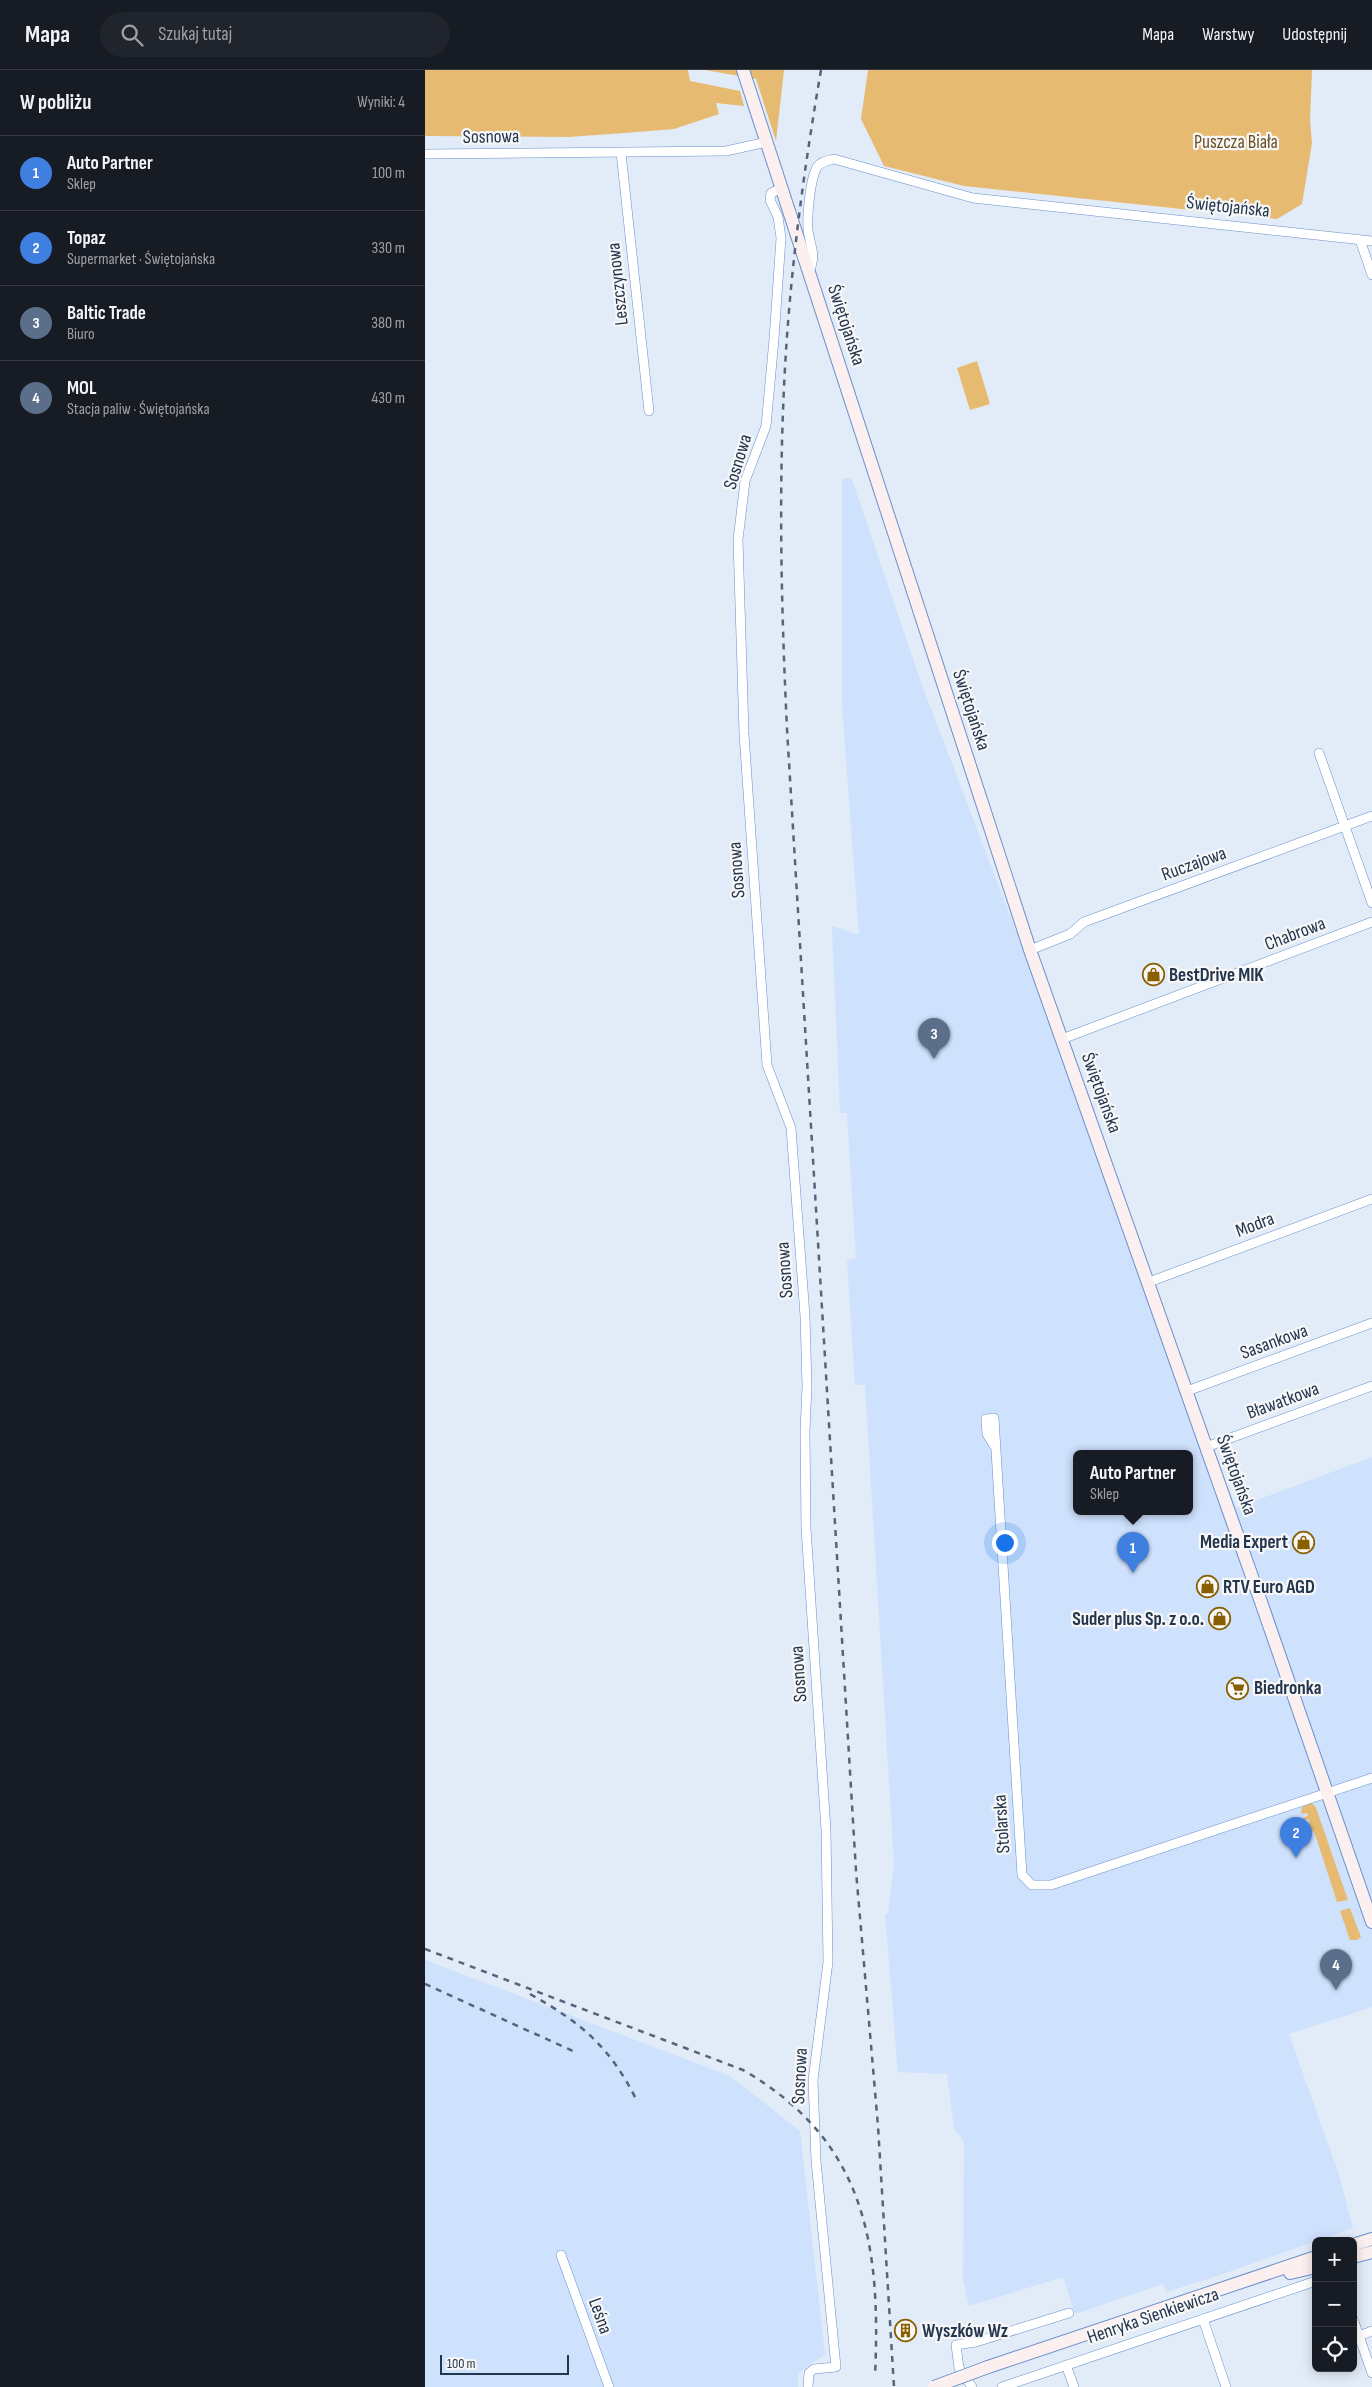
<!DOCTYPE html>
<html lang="pl">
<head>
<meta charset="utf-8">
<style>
  :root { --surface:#171b24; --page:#20242c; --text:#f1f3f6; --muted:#9ea1a6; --line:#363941; --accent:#b45309 }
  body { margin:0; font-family:"Sofia Sans Condensed",sans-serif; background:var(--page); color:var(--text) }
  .controls { position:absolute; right:15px; bottom:15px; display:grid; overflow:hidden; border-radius:8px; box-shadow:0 2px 12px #0003 }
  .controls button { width:45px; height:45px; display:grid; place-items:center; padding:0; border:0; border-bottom:1px solid var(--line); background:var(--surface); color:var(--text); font:25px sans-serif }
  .scale { position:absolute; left:15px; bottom:12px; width:129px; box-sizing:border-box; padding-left:5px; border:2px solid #24354e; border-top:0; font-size:14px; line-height:18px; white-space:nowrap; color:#24354e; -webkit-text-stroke:4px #f7f7f7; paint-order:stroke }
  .you { position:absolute; left:579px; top:1472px; width:18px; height:18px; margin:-12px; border:4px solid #fff; border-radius:50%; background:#1a73e8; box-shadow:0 0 0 8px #1a73e833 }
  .badge { display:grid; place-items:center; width:32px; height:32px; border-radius:50%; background:var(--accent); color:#fff; font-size:16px; font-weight:700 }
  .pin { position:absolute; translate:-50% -41px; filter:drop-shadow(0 1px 2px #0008) }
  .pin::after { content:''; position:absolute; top:26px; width:18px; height:15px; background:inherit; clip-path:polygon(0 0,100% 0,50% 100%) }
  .popup { position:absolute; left:648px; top:1380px; width:120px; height:65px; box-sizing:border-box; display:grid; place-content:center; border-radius:8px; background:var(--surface); filter:drop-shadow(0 1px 4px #0005); font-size:16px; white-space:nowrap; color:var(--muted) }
  .popup b { font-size:19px; color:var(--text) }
  .popup::after { content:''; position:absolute; left:50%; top:100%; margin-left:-10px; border:10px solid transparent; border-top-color:var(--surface) }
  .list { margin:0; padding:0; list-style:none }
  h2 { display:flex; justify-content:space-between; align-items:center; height:65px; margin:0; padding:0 20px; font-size:21px }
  h2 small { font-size:16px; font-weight:400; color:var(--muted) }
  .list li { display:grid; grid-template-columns:32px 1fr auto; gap:15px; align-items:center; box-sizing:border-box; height:75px; padding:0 20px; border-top:1px solid var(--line) }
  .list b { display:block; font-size:19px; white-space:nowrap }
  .list p { margin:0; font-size:16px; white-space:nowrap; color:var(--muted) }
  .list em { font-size:16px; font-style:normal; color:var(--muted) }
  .icon { flex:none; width:28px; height:28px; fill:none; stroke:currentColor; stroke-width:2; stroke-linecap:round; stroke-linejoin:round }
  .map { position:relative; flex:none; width:947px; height:2317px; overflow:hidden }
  header { display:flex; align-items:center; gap:30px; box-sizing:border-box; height:70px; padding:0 25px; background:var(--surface); border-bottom:1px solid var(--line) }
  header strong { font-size:24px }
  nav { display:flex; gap:28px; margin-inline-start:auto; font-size:18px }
  .search { width:350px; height:45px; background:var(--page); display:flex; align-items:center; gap:12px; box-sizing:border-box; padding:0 18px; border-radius:28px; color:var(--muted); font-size:19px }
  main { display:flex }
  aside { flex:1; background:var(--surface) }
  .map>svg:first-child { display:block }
  .built { fill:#cee1fd; fill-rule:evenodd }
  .green { fill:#e7ba72 }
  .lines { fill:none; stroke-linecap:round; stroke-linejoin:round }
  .street-casing { stroke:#6990cc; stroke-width:10 }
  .secondary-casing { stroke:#6990cc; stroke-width:14 }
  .street { stroke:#fff; stroke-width:9 }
  .secondary { stroke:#fcefef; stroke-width:12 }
  .rail { stroke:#55647a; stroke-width:2.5; stroke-dasharray:6 6; stroke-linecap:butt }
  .secondary-bridge-casing { stroke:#6990cc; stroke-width:14; stroke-linecap:butt }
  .secondary-bridge { stroke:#fcefef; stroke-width:12 }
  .labels { text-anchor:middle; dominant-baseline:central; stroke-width:4.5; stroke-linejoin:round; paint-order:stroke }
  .street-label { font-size:19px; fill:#24354e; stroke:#f7f7f7 }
  .park-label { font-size:19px; fill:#6b5125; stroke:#f7f7f7 }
  .poi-label { font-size:19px; font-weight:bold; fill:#24354e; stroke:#f7f7f7; text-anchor:start }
</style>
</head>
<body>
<header>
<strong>Mapa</strong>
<div class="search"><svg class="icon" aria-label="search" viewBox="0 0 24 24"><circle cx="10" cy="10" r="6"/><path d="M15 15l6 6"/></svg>Szukaj tutaj</div>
<nav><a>Mapa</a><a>Warstwy</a><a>Udostępnij</a></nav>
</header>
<main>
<aside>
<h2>W pobliżu<small>Wyniki: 4</small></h2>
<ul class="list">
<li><span class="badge" style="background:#3f7fe0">1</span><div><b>Auto Partner</b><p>Sklep</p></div><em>100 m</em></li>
<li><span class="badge" style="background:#3f7fe0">2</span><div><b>Topaz</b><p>Supermarket · Świętojańska</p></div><em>330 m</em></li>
<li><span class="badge" style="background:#5c6f8a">3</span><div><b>Baltic Trade</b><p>Biuro</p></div><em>380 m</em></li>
<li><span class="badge" style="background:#5c6f8a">4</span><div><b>MOL</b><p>Stacja paliw · Świętojańska</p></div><em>430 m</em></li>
</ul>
</aside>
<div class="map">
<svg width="947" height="2317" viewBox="0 0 947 2317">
  <rect width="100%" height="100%" fill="#e2ebf8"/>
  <!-- built -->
  <g class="built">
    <path d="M426,407L497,615L811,1438L947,1387V1937L864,1964L915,2108L928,2158L786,2208L741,2222L738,2214L650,2244L638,2207L544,2236L538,2209L539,2072L529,2058L522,2004L473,2002L460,1844L463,1843L469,1794L440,1315H430L422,1190L431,1188L422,1043H415L407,856L434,865L417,635V409ZM652,1384H764V1442H652Z"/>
    <polygon points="0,1890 305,2006 375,2061 400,2284 373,2303 373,2317 0,2317"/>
  </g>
  <!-- green -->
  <g class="green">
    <polygon points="0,0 263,0 265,11 315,21 319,36 291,33 294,44 249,59 212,62 144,67 0,66"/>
    <polygon points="280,0 359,0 351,71 331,9"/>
    <polygon points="443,0 887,0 885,50 887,73 877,134 852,149 539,116 459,96 436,49"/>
    <polygon points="552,291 565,334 545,340 532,298"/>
    <polygon points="887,1733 891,1738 923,1830 912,1832 889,1761 886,1762 884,1749 879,1750 878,1748 883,1746 882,1743 876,1744 877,1737"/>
    <polygon points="925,1838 936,1867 932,1870 925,1870 915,1841"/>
  </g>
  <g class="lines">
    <defs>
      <g id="street">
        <polyline points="196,83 224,341"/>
        <polyline points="0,84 301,81 342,72"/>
        <polyline points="357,118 346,123 345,130 353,147 356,168 349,269 341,356 320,411 313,470 319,664 342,995 366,1058 380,1246 382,1316 380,1361 381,1458 401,1760 403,1892 388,2010 391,2091 411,2297 389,2299 384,2303 383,2317"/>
        <polyline points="935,170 947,205"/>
        <path d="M384,201C392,185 385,176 383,160C382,146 385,109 392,97C396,91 403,91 409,89L548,128L947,171"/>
        <polyline points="894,683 947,833"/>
        <polyline points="605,880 645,864 659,852 947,746"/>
        <polyline points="637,969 947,852"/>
        <polyline points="724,1212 947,1129"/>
        <polyline points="762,1321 947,1253"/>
        <polyline points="570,1377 562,1364 561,1349 569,1348 597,1805 607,1815 626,1815 947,1708"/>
        <polyline points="781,1377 947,1316"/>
        <polyline points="136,2185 184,2317"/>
        <polyline points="778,2249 801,2317"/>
        <polyline points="928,2249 947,2303"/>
        <polyline points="934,2266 947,2261"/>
        <polyline points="641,2295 649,2317"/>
        <polyline points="547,2317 534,2298 531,2275 551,2272 644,2243"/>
        <polyline points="577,2317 891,2211"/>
      </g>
      <g id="secondary">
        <polyline points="318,0 605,880 836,1532 947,1852"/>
        <polyline points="928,2175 947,2169"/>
        <polyline points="928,2187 947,2182"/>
        <polyline points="865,2203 891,2197"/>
        <polyline points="563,2297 891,2187"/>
      </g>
    </defs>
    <!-- street casing -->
    <use href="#street" class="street-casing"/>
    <!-- secondary casing -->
    <use href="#secondary" class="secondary-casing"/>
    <!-- street -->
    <use href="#street" class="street"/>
    <!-- secondary -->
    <use href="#secondary" class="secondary"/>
    <!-- rail -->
    <g class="rail">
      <path d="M396,0C380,93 367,187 361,281C353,407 356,533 362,659L431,1801L453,2056L469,2317"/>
      <path d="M0,1879L318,2000C441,2071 456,2175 450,2306"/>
      <polyline points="0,1914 148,1981"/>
      <path d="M105,1924C157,1953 185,1977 212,2031"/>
    </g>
    <defs>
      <polyline id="secondary-bridge" points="509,2317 563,2297"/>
    </defs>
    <!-- secondary-bridge casing -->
    <use href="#secondary-bridge" class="secondary-bridge-casing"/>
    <!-- secondary-bridge -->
    <use href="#secondary-bridge" class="secondary-bridge"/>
  </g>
  <!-- icons -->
  <defs>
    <symbol id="shop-ring" viewBox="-11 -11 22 22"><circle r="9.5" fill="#f7f7f7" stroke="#895f00" stroke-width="1.5"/><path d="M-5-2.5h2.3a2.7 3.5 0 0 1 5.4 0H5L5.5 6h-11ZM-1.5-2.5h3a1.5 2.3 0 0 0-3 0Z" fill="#895f00"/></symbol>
    <symbol id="supermarket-ring" viewBox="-11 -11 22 22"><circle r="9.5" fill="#f7f7f7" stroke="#895f00" stroke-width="1.5"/><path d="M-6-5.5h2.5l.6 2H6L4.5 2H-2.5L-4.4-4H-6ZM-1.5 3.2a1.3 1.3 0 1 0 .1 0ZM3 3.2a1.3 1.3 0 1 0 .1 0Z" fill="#895f00"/></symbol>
    <symbol id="building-ring" viewBox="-11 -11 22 22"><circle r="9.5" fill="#f7f7f7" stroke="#895f00" stroke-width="1.5"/><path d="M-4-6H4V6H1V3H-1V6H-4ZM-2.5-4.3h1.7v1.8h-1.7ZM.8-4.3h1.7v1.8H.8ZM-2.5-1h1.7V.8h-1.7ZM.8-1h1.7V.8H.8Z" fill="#895f00"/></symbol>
  </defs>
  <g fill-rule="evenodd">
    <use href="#shop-ring" x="716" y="892" width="25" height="25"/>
    <use href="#shop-ring" x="866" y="1460" width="25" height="25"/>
    <use href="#shop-ring" x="770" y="1504" width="25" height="25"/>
    <use href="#shop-ring" x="782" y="1536" width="25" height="25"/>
    <use href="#supermarket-ring" x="800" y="1606" width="25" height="25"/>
    <use href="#building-ring" x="468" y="2248" width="25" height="25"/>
  </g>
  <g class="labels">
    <!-- street labels -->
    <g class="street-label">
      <text transform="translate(66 67) rotate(-1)">Sosnowa</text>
      <text transform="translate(803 137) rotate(6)">Świętojańska</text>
      <text transform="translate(193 214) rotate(-96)">Leszczynowa</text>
      <text transform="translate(421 255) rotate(72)">Świętojańska</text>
      <text transform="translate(313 392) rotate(-73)">Sosnowa</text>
      <text transform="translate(546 640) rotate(72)">Świętojańska</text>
      <text transform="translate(769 794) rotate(-20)">Ruczajowa</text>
      <text transform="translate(312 800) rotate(-94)">Sosnowa</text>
      <text transform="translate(870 864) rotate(-21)">Chabrowa</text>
      <text transform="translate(676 1023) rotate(70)">Świętojańska</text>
      <text transform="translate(830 1155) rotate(-21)">Modra</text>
      <text transform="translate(360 1200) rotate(-94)">Sosnowa</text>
      <text transform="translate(849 1272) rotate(-20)">Sasankowa</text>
      <text transform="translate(858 1331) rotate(-20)">Bławatkowa</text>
      <text transform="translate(811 1405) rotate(70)">Świętojańska</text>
      <text transform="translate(374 1604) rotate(-94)">Sosnowa</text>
      <text transform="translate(577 1754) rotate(-94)">Stolarska</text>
      <text transform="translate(375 2006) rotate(-87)">Sosnowa</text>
      <text transform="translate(175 2246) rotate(70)">Leśna</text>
      <text transform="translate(728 2246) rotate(-19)">Henryka Sienkiewicza</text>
    </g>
    <!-- park labels -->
    <g class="park-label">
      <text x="811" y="72">Puszcza Biała</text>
    </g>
    <!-- poi labels -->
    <g class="poi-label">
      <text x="744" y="905">BestDrive MIK</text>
      <text x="863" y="1472" text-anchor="end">Media Expert</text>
      <text x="798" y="1517">RTV Euro AGD</text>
      <text x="779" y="1549" text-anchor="end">Suder plus Sp. z o.o.</text>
      <text x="829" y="1618">Biedronka</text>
      <text x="497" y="2261">Wyszków Wz</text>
    </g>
  </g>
</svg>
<div class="controls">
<button>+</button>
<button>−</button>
<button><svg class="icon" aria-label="locate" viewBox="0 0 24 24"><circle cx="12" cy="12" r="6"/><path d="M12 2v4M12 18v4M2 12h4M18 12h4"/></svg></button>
</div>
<div class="scale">100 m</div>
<div class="you"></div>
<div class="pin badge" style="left:708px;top:1503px;background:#3f7fe0">1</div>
<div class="popup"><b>Auto Partner</b>Sklep</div>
<div class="pin badge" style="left:871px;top:1788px;background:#3f7fe0">2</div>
<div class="pin badge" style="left:509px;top:989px;background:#5c6f8a">3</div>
<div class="pin badge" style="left:911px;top:1920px;background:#5c6f8a">4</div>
</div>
</main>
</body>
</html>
